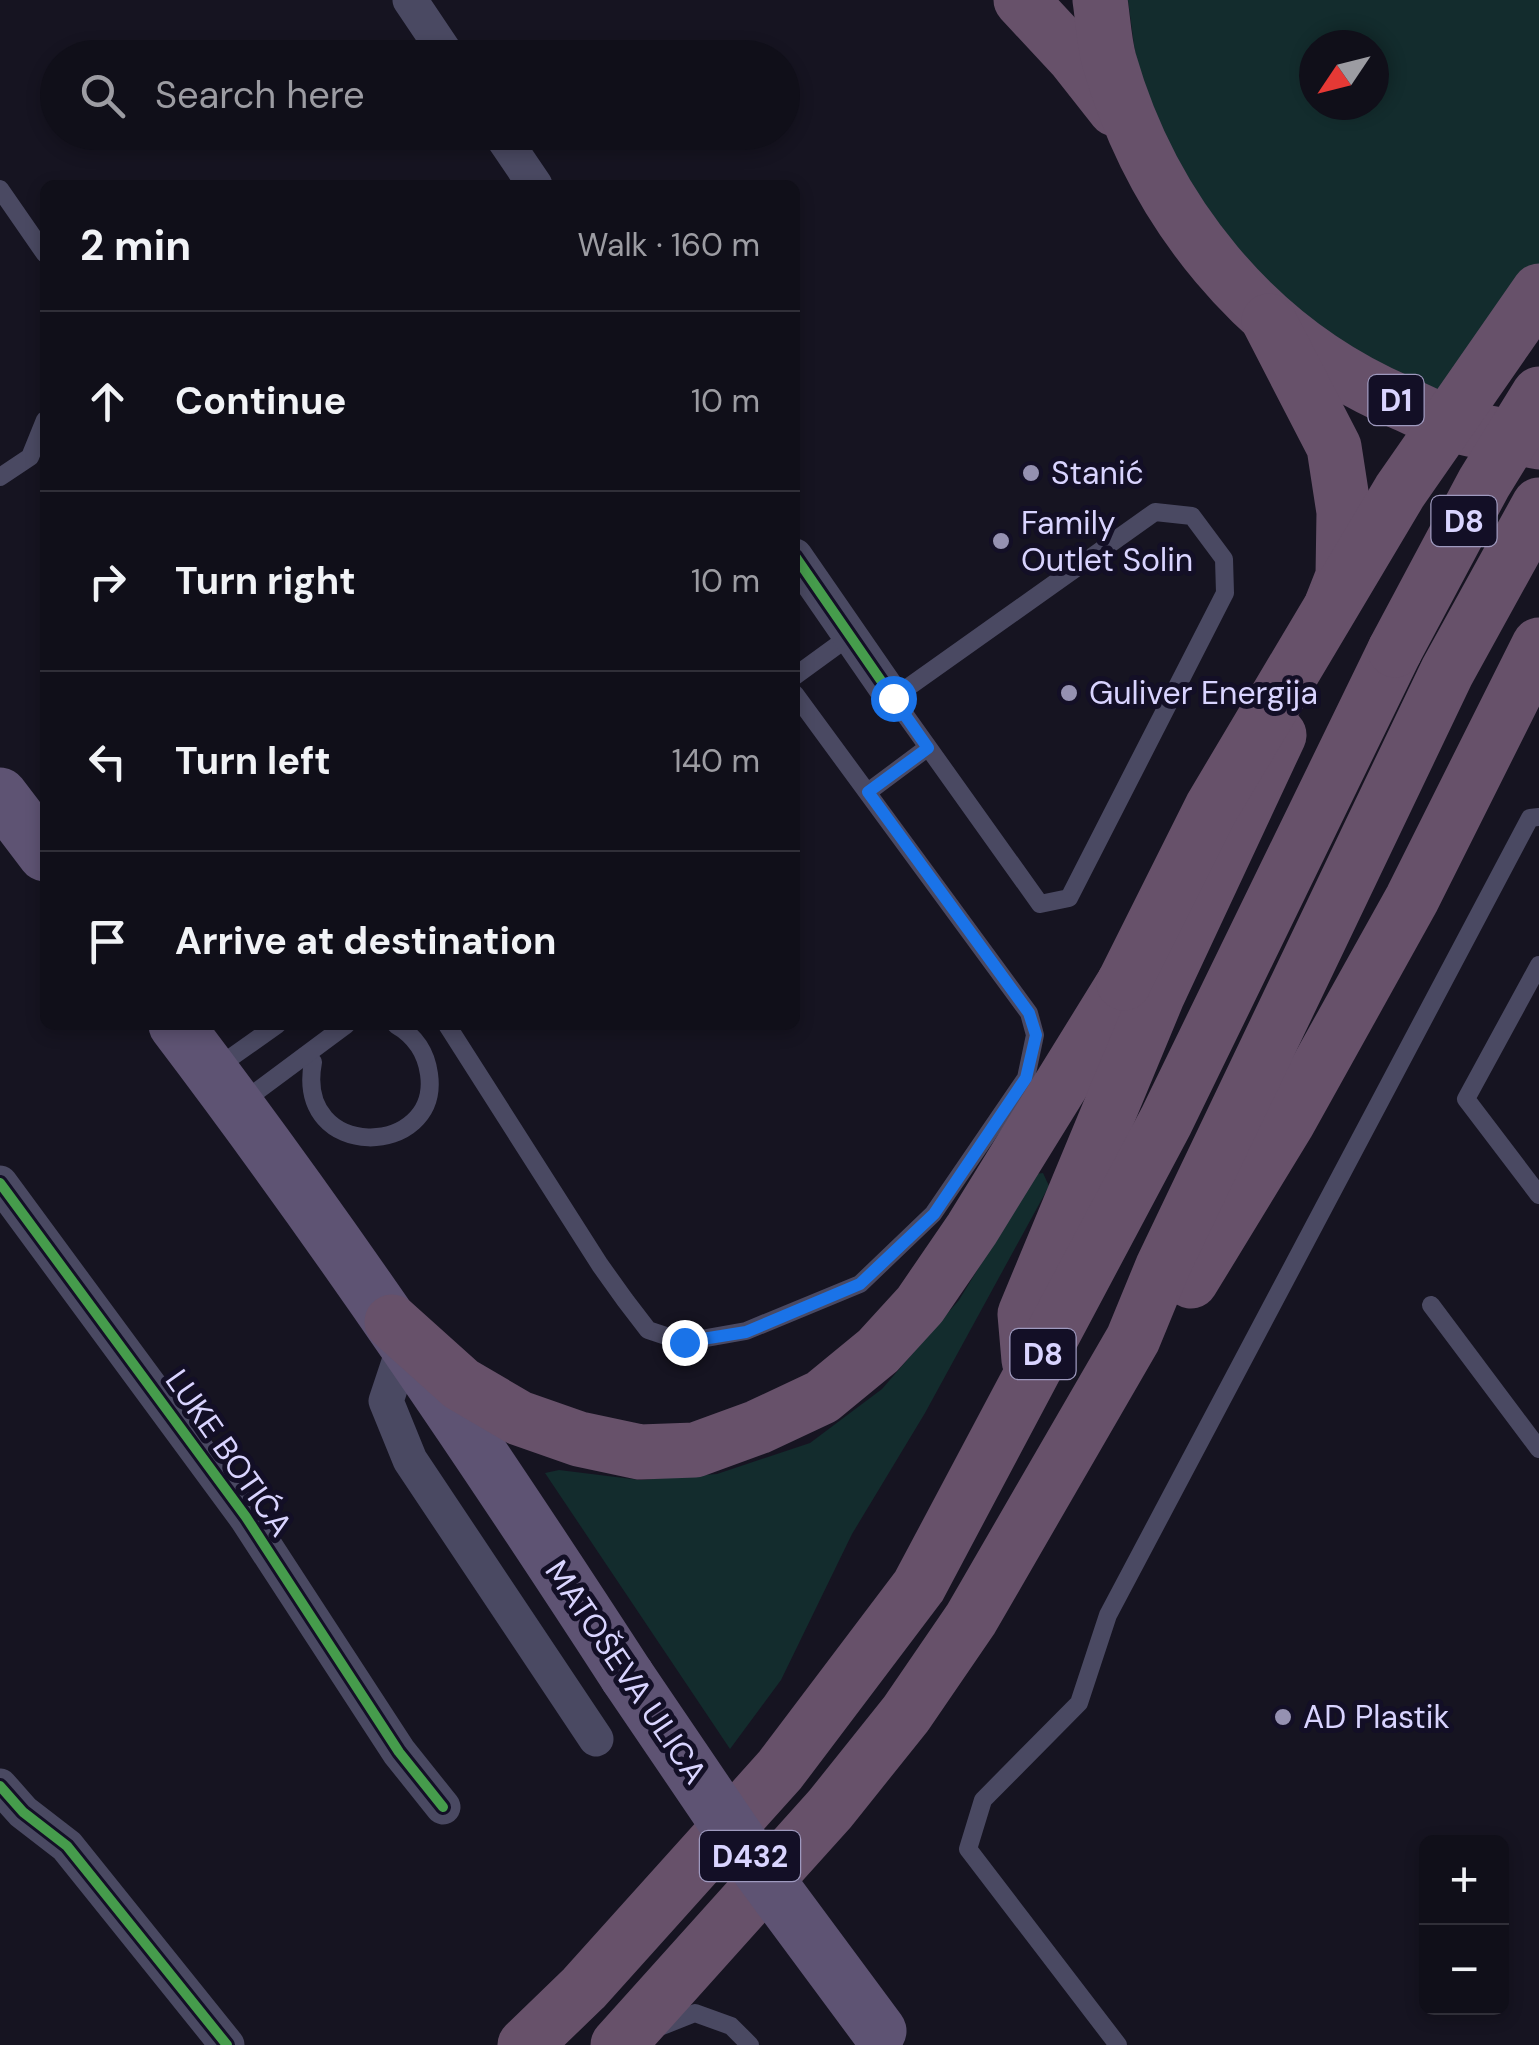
<!DOCTYPE html>
<html lang="en">
<head>
<meta charset="utf-8">
<style>
  :root { --surface:#100f19; --page:#1e1d26; --text:#f1f3f6; --muted:#9c9ca2; --line:#302f38 }
  body { margin:0; font-family:"DM Sans",sans-serif; background:var(--page); color:var(--text) }
  .controls { position:absolute; right:30px; bottom:30px; display:grid; overflow:hidden; border-radius:15px; box-shadow:0 5px 15px #0003 }
  .controls button { width:90px; height:90px; display:grid; place-items:center; padding:0; border:0; border-bottom:2px solid var(--line); background:var(--surface); color:var(--text); font:50px sans-serif }
  .compass { position:absolute; left:1299px; top:30px; width:90px; height:90px; border-radius:50%; background:var(--surface); box-shadow:0 5px 15px #0003; rotate:235deg }
  .stop { position:absolute; width:30px; height:30px; margin:-22px; border:8px solid #1a73e8; border-radius:50%; background:#fff }
  .stop.end { background:#1a73e8; border-color:#fff; box-shadow:0 2px 10px #0008 }
  .list { margin:0; padding:0; list-style:none }
  h2 { display:flex; justify-content:space-between; align-items:center; height:130px; margin:0; padding:0 40px; font-size:42px }
  h2 small { font-size:32px; font-weight:400; color:var(--muted) }
  .list li { display:grid; grid-template-columns:65px 1fr auto; gap:30px; align-items:center; box-sizing:border-box; height:180px; padding:0 40px; border-top:2px solid var(--line) }
  .list b { display:block; font-size:38px; white-space:nowrap }
  .list em { font-size:32px; font-style:normal; color:var(--muted) }
  .icon { flex:none; width:55px; height:55px; fill:none; stroke:currentColor; stroke-width:2; stroke-linecap:round; stroke-linejoin:round }
  .map { position:relative; flex:none; width:1539px; height:2045px; overflow:hidden }
  .search { position:absolute; background:var(--surface); box-shadow:0 5px 15px #0003; left:40px; top:40px; width:760px; height:110px; display:flex; align-items:center; gap:25px; box-sizing:border-box; padding:0 35px; border-radius:55px; color:var(--muted); font-size:38px }
  .panel { position:absolute; background:var(--surface); box-shadow:0 5px 15px #0003; left:40px; top:180px; width:760px; height:850px; border-radius:15px }
  .map>svg:first-child { display:block }
  .green { fill:#132c2d; fill-rule:evenodd }
  .lines { fill:none; stroke-linecap:round; stroke-linejoin:round }
  .lane { stroke:#4a4962; stroke-width:18 }
  .street { stroke:#4a4962; stroke-width:35 }
  .primary { stroke:#5e5373; stroke-width:55 }
  .highway { stroke:#67516a; stroke-width:55 }
  .primary-bridge { stroke:#5e5373; stroke-width:55 }
  .highway-bridge { stroke:#67516a; stroke-width:55 }
  .cycleway-casing { stroke:#130f26; stroke-width:16 }
  .cycleway { stroke:#469c4c; stroke-width:10 }
  .route { stroke:#1a73e8; stroke-width:12 }
  .poi-dot { fill:#9591b1; stroke:#130f26; stroke-width:4 }
  .labels { text-anchor:middle; dominant-baseline:central; stroke-width:10; stroke-linejoin:round; paint-order:stroke }
  .shield { fill:#130f26; stroke:#9e99be; stroke-width:2.5 }
  .shield-label { font-size:30px; font-weight:bold; fill:#d9d4ff }
  .poi-label { font-size:32px; fill:#d9d4ff; stroke:#130f26; text-anchor:start }
  .street-label { font-size:32px; fill:#d9d4ff; stroke:#130f26 }
</style>
</head>
<body>
<div class="map">
<svg width="1539" height="2045" viewBox="0 0 1539 2045">
  <rect width="100%" height="100%" fill="#161421"/>
  <!-- green -->
  <g class="green">
    <path d="M1128,0H1539V330L1484,413L1330,347L1206,225L1138,75ZM1314,45H1374V105H1314Z"/>
    <polygon points="1043,1173 1049,1186 925,1413 852,1534 781,1680 730,1749 545,1473 559,1470 640,1480 717,1474 810,1443 882,1389 959,1300 1036,1174"/>
  </g>
  <g class="lines">
    <!-- lane -->
    <g class="lane">
      <polyline points="0,189 45,254"/>
      <polyline points="0,477 30,457 45,420"/>
      <polygon points="1155,512 1192,516 1224,559 1225,593 1069,898 1040,904 893,698"/>
      <polyline points="795,676 850,636"/>
      <polyline points="868,792 927,748"/>
      <polyline points="1539,965 1466,1099 1539,1195"/>
      <polyline points="447,1025 600,1265 625,1300 648,1330 684,1342 746,1331 860,1284 933,1214 1026,1078 1035,1035 1029,1013 795,694"/>
      <path d="M313,1062C294,1163 441,1158 429,1074C426,1052 415,1036 396,1025"/>
      <polyline points="216,1068 277,1025"/>
      <polyline points="241,1103 346,1025"/>
      <polyline points="1431,1305 1539,1449"/>
      <polyline points="657,2028 695,2013 731,2026 750,2045"/>
      <polyline points="1118,2045 968,1849 983,1800 1079,1703 1108,1615 1530,818 1539,817"/>
    </g>
    <!-- street -->
    <g class="street">
      <polyline points="410,0 449,58"/>
      <polyline points="499,132 535,185"/>
      <polyline points="795,556 893,698"/>
      <polyline points="0,1183 246,1517 399,1752 443,1807"/>
      <polyline points="406,1341 386,1401 410,1460 596,1739"/>
      <polyline points="0,1786 23,1812 67,1846 227,2045"/>
    </g>
    <!-- primary -->
    <g class="primary">
      <polyline points="0,795 45,854"/>
      <path d="M176,1025C336,1236 483,1454 627,1676"/>
    </g>
    <!-- highway -->
    <g class="highway">
      <polyline points="1021,0 1074,57 1115,109"/>
      <path d="M1100,0C1103,20 1104,41 1109,60C1152,211 1256,340 1400,402C1419,410 1438,421 1457,426C1483,433 1512,436 1539,442"/>
      <polyline points="1269,321 1334,447 1344,512 1343,576 1332,604"/>
      <polyline points="1191,1281 1288,1122 1412,899 1539,645"/>
      <polyline points="392,1322 461,1384 519,1418 579,1439 640,1452 695,1450 758,1427 822,1397 878,1351 920,1305 972,1229 1124,983"/>
      <polyline points="1029,1360 1025,1314 1158,994 1279,735"/>
      <polyline points="525,2045 584,1988 780,1770 919,1586 1166,1121 1395,650"/>
      <polyline points="618,2045 830,1809 906,1714 971,1619 1133,1339 1163,1266 1447,672 1539,505"/>
    </g>
    <!-- primary-bridge -->
    <polyline class="primary-bridge" points="627,1676 745,1850 879,2031"/>
    <!-- highway-bridge -->
    <g class="highway-bridge">
      <polyline points="1395,650 1484,483 1539,394"/>
      <polyline points="1124,983 1212,807 1400,491 1539,291"/>
    </g>
    <defs>
      <g id="cycleway">
        <polyline points="795,556 893,698"/>
        <polyline points="0,1183 246,1517 399,1752 443,1807"/>
        <polyline points="0,1786 23,1812 67,1846 227,2045"/>
      </g>
    </defs>
    <!-- cycleway casing -->
    <use href="#cycleway" class="cycleway-casing"/>
    <!-- cycleway -->
    <use href="#cycleway" class="cycleway"/>
  </g>
  <g class="lines">
    <!-- route -->
    <polyline class="route" points="684,1342 746,1332 860,1284 934,1214 1026,1078 1036,1035 1029,1013 868,792 928,748 893,698"/>
  </g>
  <!-- markers -->
  <g class="poi-dot">
    <circle cx="1031" cy="473" r="10"/>
    <circle cx="1001" cy="541" r="10"/>
    <circle cx="1069" cy="693" r="10"/>
    <circle cx="1283" cy="1717" r="10"/>
  </g>
  <g class="labels">
    <!-- shield labels -->
    <g class="shield">
      <rect x="1368.5" y="375" width="55" height="50" rx="8"/>
      <rect x="1431.5" y="496" width="65" height="50" rx="8"/>
      <rect x="1010.5" y="1329" width="65" height="50" rx="8"/>
      <rect x="700" y="1831" width="100" height="50" rx="8"/>
    </g>
    <g class="shield-label">
      <text x="1396" y="400">D1</text>
      <text x="1464" y="521">D8</text>
      <text x="1043" y="1354">D8</text>
      <text x="750" y="1856">D432</text>
    </g>
    <!-- poi labels -->
    <g class="poi-label">
      <text x="1051" y="473">Stanić</text>
      <text x="1021" y="523">Family<tspan x="1021" dy="37">Outlet Solin</tspan></text>
      <text x="1089" y="693">Guliver Energija</text>
      <text x="1303" y="1717">AD Plastik</text>
    </g>
    <!-- street labels -->
    <g class="street-label">
      <text transform="translate(229 1453) rotate(55)">LUKE BOTIĆA</text>
      <text transform="translate(626 1672) rotate(56)">MATOŠEVA ULICA</text>
    </g>
  </g>
</svg>
<div class="controls">
<button>+</button>
<button>−</button>
</div>
<svg class="compass" viewBox="-18 -18 36 36"><path d="M0-13l5 13h-10z" fill="#e53935"/><path d="M0 13l5-13h-10z" fill="#9c9ca2"/></svg>
<div class="stop" style="left:893px;top:698px"></div>
<div class="stop end" style="left:684px;top:1342px"></div>
<div class="search"><svg class="icon" aria-label="search" viewBox="0 0 24 24"><circle cx="10" cy="10" r="6"/><path d="M15 15l6 6"/></svg>Search here</div>
<section class="panel">
<h2>2 min<small>Walk · 160 m</small></h2>
<ul class="list">
<li><svg class="icon" aria-label="ahead" viewBox="0 0 24 24"><path d="M12 20V5M6 11l6-6 6 6"/></svg><div><b>Continue</b></div><em>10 m</em></li>
<li><svg class="icon" aria-label="right" viewBox="0 0 24 24"><path d="M7 20v-9h11M14 6l5 5-5 5"/></svg><div><b>Turn right</b></div><em>10 m</em></li>
<li><svg class="icon" aria-label="left" viewBox="0 0 24 24"><path d="M17 20v-9H6M10 6l-5 5 5 5"/></svg><div><b>Turn left</b></div><em>140 m</em></li>
<li><svg class="icon" aria-label="arrive" viewBox="0 0 24 24"><path d="M6 21V4h12l-3 4 3 4H6"/></svg><div><b>Arrive at destination</b></div></li>
</ul>
</section>
</div>
</body>
</html>
